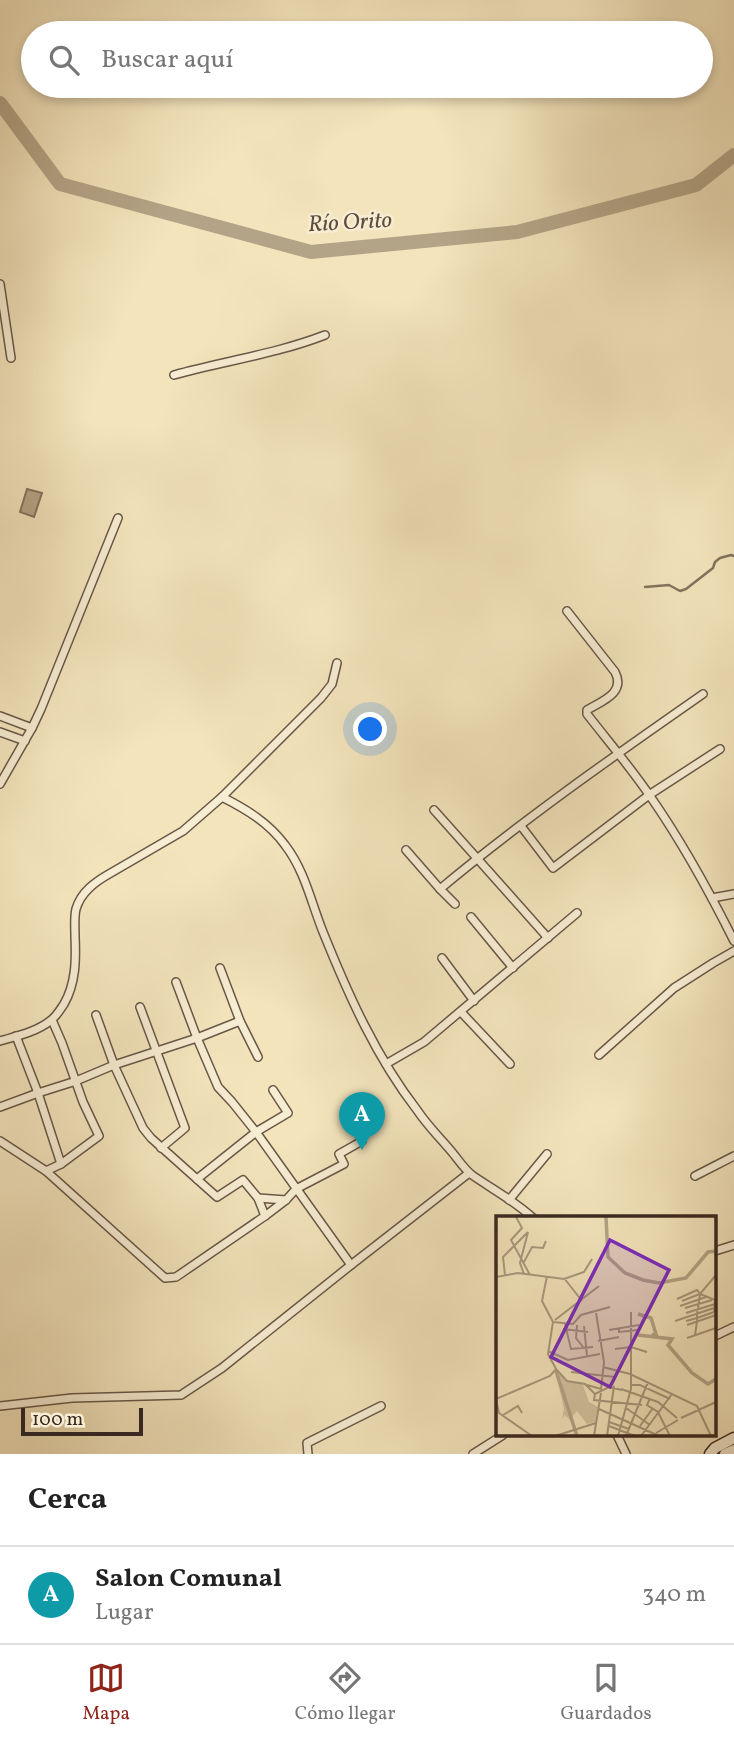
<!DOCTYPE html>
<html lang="es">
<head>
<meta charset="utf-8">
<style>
  :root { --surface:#fff; --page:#f2f2f2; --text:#222; --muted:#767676; --line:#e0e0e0; --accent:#8f2418 }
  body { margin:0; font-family:Vollkorn,serif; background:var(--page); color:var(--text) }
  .scale { position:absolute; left:21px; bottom:18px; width:122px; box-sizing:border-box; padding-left:7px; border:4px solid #3a2921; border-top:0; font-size:19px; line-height:24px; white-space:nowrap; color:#3a2921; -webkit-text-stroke:5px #f7edd3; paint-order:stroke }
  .you { position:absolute; left:371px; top:730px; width:24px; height:24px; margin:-18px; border:5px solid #fff; border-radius:50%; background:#1a73e8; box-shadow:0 0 0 10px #1a73e833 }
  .badge { display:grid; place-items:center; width:46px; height:46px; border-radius:50%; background:var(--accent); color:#fff; font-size:23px; font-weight:700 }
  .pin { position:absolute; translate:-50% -58px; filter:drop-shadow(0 2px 4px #0008) }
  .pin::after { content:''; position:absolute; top:37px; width:24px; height:21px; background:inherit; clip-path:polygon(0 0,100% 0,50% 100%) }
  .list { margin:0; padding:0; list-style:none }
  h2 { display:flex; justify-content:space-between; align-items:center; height:91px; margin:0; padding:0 28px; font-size:30px }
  h2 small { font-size:23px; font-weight:400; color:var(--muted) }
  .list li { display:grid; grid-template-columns:46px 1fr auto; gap:21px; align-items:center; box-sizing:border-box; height:98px; padding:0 28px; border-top:2px solid var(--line) }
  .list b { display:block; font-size:26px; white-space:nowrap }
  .list p { margin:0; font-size:23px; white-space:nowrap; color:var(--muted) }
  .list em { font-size:23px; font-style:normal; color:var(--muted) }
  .icon { flex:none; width:38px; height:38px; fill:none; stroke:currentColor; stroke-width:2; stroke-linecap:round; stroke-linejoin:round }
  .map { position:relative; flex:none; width:734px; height:1454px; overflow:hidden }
  .search { position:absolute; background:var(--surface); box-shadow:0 4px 10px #0003; left:21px; right:21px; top:21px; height:77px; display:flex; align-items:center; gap:18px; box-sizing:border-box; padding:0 24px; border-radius:38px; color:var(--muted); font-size:26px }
  .sheet { height:189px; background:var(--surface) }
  nav { display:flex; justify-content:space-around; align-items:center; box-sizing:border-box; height:98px; border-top:2px solid var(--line); background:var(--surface); font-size:19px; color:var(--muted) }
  nav a { display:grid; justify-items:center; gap:4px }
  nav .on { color:var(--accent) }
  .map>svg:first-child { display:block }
  .water { fill:#b4a487; stroke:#83735e; stroke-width:2 }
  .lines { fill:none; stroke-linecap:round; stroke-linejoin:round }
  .stream { stroke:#83735e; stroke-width:2.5 }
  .river { stroke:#b4a487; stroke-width:14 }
  .minor-casing { stroke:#685848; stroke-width:10 }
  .secondary-casing { stroke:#3a2921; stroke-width:13 }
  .minor { stroke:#f7edd3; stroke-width:7 }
  .secondary { stroke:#f7edd3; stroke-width:10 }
  .labels { text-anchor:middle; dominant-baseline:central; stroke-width:5; stroke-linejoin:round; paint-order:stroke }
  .water-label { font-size:23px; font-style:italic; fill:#5f4e40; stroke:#f7edd3 }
  .inset-river { fill:none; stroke:#b4a487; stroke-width:3.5 }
  .inset-road { fill:none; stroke:#a9997e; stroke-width:2 }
  .view { fill:#7b2cbf; fill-opacity:0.15; stroke:#7b2cbf; stroke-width:3.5 }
  .inset-edge { fill:none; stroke:#3a2921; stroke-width:3.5 }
</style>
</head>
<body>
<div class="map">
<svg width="734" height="1454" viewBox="0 0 734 1454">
  <rect width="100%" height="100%" fill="#f3e4bc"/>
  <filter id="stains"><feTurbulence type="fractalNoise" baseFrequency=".00286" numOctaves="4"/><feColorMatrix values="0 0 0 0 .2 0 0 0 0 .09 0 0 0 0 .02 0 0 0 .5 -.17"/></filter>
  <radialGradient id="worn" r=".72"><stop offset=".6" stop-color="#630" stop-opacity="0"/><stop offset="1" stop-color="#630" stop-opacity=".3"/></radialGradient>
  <!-- water -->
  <polygon class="water" points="27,489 42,493 34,517 20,512"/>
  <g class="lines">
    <!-- stream -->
    <polyline class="stream" points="645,587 669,585 680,591 686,589 713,568 715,562 720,558 731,555 734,556"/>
    <!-- river -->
    <polyline class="river" points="0,103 60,184 311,252 517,232 696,185 734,155"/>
    <defs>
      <g id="minor">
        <polyline points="0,284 11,358"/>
        <path d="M174,375C224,361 276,354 325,335"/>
        <path d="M567,611L615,672C626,693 602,701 587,710V714C608,741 631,768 650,796C682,842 709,891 734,941"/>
        <polyline points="0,716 32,728"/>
        <polyline points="0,732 25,741"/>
        <polyline points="0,784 32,728 41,709 118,518"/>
        <path d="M222,797C246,809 269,823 285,845C305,871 311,902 323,932C348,994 376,1057 417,1110C427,1125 440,1138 451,1151C458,1159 464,1169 472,1175C492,1189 515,1201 533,1218"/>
        <polyline points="434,810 548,938"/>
        <polyline points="521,826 553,868 649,795 720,749"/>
        <polyline points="406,850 440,889 455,904"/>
        <path d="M440,889C524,819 614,756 703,694"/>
        <polyline points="712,898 734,894"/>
        <polyline points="471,917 513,968"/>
        <polyline points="442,958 474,1001"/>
        <polyline points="220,968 240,1021 258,1057"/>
        <polyline points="176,982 197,1038 218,1087 232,1102 256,1132 351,1265"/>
        <polyline points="140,1007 185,1128 161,1148"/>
        <polyline points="461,1012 510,1064"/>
        <polyline points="96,1015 114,1065 143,1128 151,1138 217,1197 243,1180 258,1198 265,1216"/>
        <polyline points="16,1036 38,1093 61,1164"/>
        <path d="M0,1041C17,1036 36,1032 50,1021C56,1017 60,1010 64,1004C76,983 76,960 75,936C75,927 74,917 76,909C81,892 95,882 109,874L183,831L222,797L321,698L332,684L337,663"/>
        <polyline points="599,1055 674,988 713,963 734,951"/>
        <polyline points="386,1064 424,1042 577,913"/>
        <polyline points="0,1107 38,1093 76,1081 114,1065 197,1038 240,1021"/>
        <polyline points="0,1141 46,1171 165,1278 176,1277 265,1216 286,1200 296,1189 344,1164 339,1154 362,1141"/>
        <polyline points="46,1171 61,1164 99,1136 83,1102 62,1043 52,1020"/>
        <polyline points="695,1176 734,1156"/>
        <polyline points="197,1179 256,1132 288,1113 273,1090"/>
        <polyline points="258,1198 286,1200"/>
        <polyline points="509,1200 547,1154"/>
        <polyline points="715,1251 734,1245"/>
        <polyline points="715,1336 734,1327"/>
        <polyline points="0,1406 72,1398 181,1395 222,1368 351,1265 469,1173"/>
        <polyline points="617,1435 626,1454"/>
        <polyline points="308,1454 307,1443 381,1406"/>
        <polyline points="473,1454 503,1435"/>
      </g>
      <g id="secondary">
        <polyline points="710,1454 715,1448 734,1438"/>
        <polyline points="725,1454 734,1450"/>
      </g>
    </defs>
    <!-- minor casing -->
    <use href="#minor" class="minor-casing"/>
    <!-- secondary casing -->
    <use href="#secondary" class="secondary-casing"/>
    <!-- minor -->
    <use href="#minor" class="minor"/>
    <!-- secondary -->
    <use href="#secondary" class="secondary"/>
  </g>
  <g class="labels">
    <!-- water labels -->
    <g class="water-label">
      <text transform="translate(350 223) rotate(-3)">Río Orito</text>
    </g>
  </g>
  <!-- overview -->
  <g transform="translate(496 1216)">
    <rect width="220" height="220" fill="#f3e4bc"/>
    <path d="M59,154L61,155L64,157L69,164L87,169L93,186L102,191L99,206L91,208L81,195L76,201L59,155L75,205L69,199L66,203L68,193Z" fill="#d4c4a2"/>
    <path class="inset-river" d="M110,1L112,41L129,57L147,64L163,67L190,62L212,36L220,35M142,98L155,102L160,118L156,119M142,119L176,123L172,129L196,157L212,168L220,163M60,155L81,220"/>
    <path class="inset-road" d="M20,1L26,12L15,24L34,59M28,46L36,31L47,32L50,25M28,58L24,47L32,16M9,59L7,41L32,16M51,60L46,85L57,106L52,138L60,153M0,61L22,57L68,63L88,56L96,43M68,62L86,85M181,83L201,74L204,78M186,85L204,78L220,59M184,90L210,81M189,92L216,84M190,97L219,88M59,104L103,70M179,105L218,92M190,105L201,102L218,96L219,84L204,78L202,92L201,97V106L199,119M57,106L77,108L85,99L114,91M69,108L75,133L97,131M81,109L80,122L87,131M191,109L220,99M88,110L91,140M67,113L92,116M123,113V116L142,114M113,114L143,109M191,122L220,112M102,125L123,121M119,133L135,131L151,136M52,135L72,144L104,138M107,151L134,158L201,190L215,220M75,156L119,161M91,169L105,173L108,146L100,97M135,169H144L174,183M125,173L162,186L181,202M99,178L98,184L146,189M154,182L151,189L162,196L174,220M0,183L54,160L60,153L71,165L89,168L99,178L113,171L126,174M0,184L3,197L36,220M130,192L154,209M103,193L163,220M7,199L22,190L26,197M185,202L220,186M113,206L133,213M113,210L139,220M144,210L157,192M160,217L182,204M59,220L100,207M98,220L105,177M111,220L118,170M122,220L135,173V96M130,220L152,166M145,220L176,178"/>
    <path class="view" d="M114,24L173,54L114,171L55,141Z"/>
    <rect width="220" height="220" class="inset-edge"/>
  </g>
  <rect width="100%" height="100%" filter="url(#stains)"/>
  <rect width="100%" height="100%" fill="url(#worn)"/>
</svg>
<div class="scale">100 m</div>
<div class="you"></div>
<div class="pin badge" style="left:362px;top:1150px;background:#0f9aa8">A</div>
<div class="search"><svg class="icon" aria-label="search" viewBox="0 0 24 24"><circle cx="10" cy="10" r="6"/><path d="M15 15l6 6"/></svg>Buscar aquí</div>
</div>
<section class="sheet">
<h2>Cerca<small></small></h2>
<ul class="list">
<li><span class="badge" style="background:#0f9aa8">A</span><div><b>Salon Comunal</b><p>Lugar</p></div><em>340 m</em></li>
</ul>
</section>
<nav>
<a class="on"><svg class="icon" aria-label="map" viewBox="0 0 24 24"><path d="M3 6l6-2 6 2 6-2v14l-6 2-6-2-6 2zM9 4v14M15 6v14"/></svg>Mapa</a>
<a><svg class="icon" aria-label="directions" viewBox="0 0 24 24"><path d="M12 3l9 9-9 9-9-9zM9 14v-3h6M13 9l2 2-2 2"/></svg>Cómo llegar</a>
<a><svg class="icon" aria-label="saved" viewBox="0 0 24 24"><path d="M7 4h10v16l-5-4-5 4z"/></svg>Guardados</a>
</nav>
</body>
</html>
